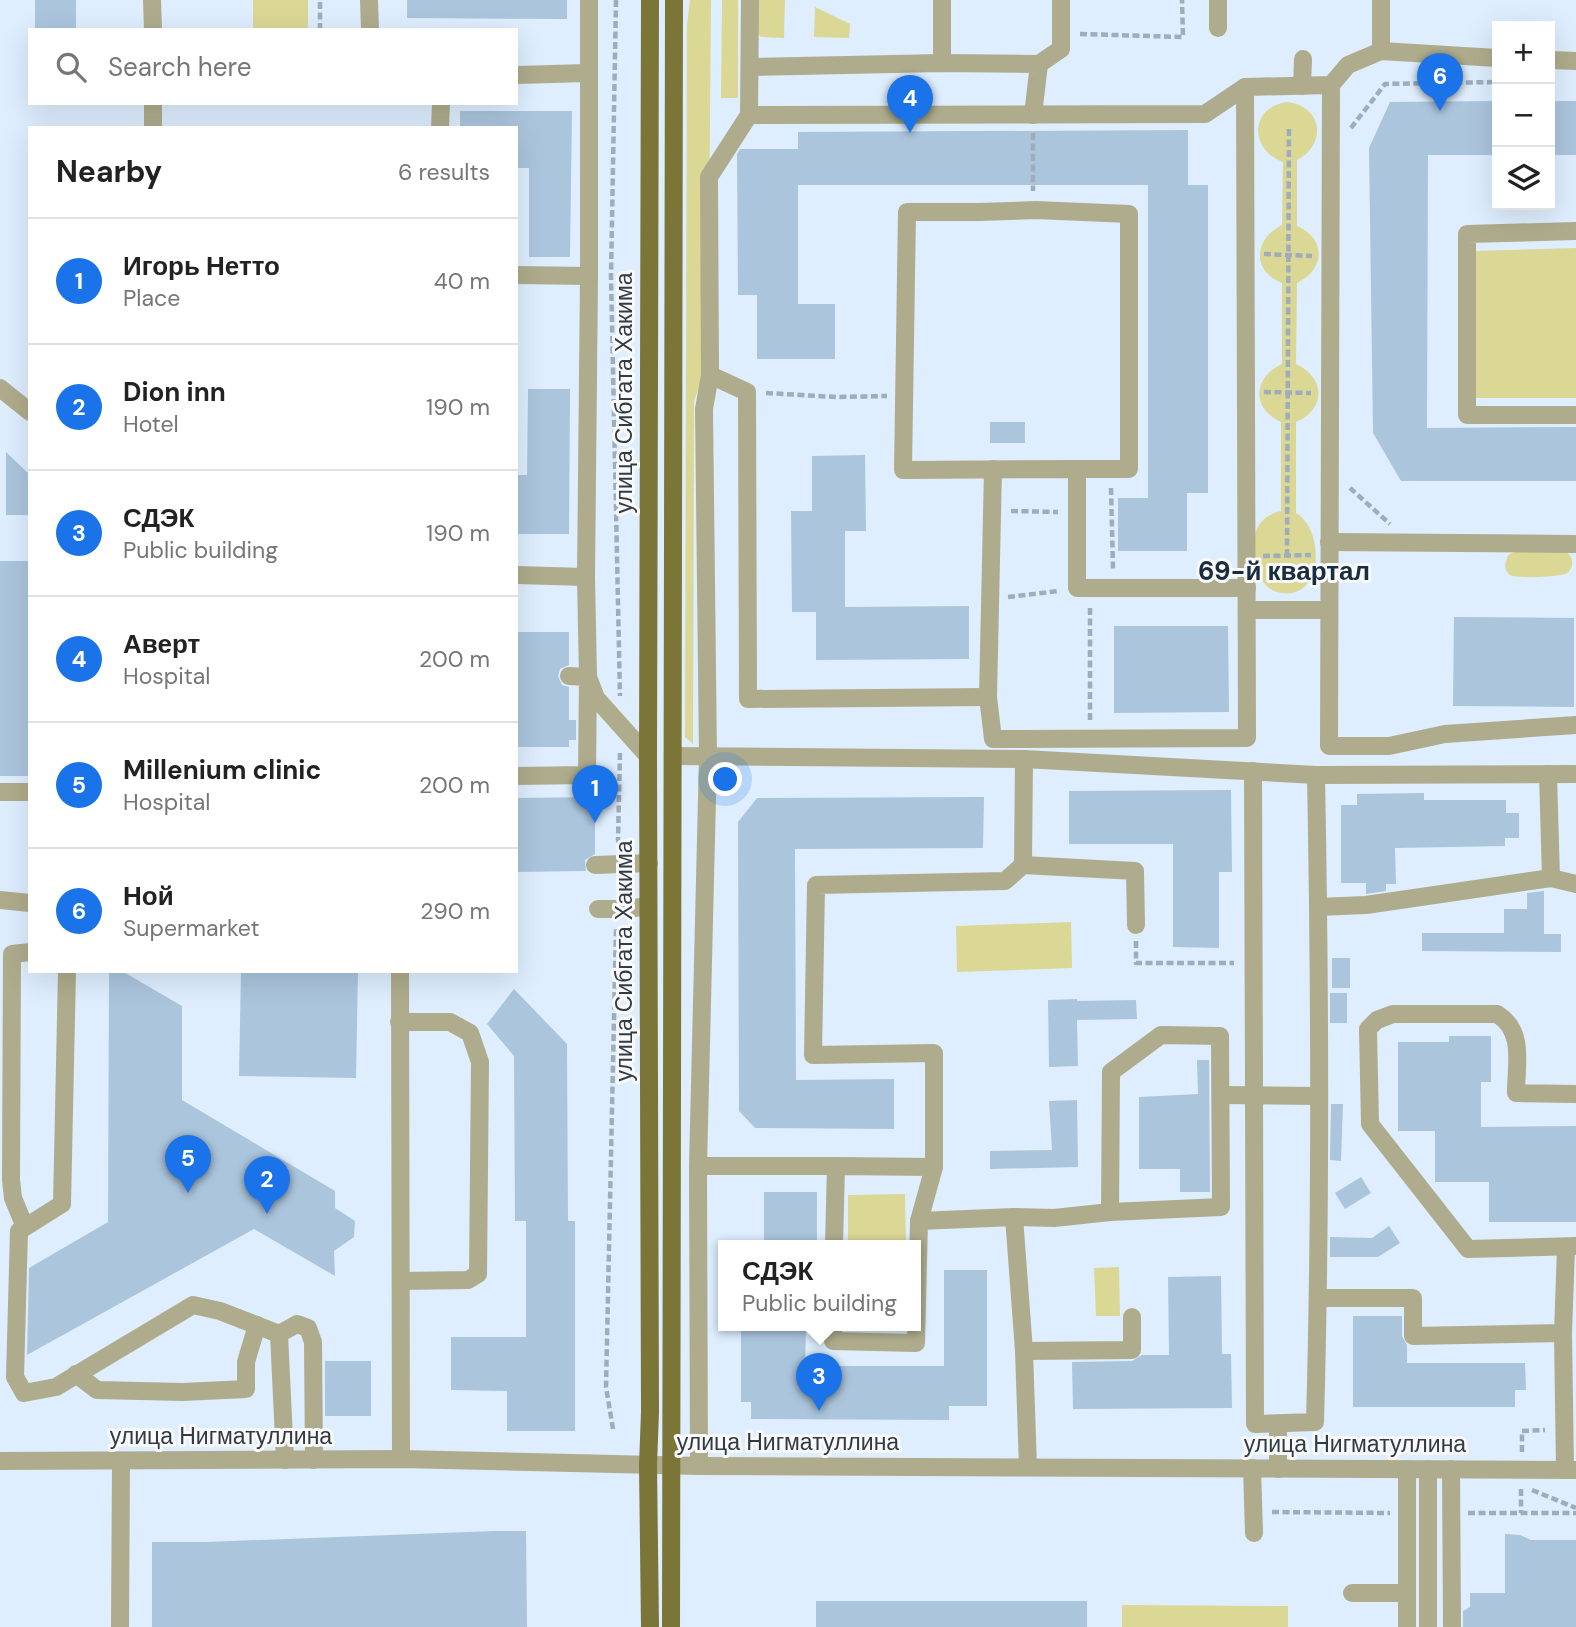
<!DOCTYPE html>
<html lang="en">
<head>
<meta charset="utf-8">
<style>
  :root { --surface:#fff; --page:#f6f6f6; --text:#222; --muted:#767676; --line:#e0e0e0; --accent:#1a73e8 }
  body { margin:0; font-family:"DM Sans",sans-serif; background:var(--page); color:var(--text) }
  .controls { position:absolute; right:21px; top:21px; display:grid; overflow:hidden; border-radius:0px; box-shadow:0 7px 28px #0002 }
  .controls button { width:63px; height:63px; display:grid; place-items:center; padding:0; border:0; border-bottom:2px solid var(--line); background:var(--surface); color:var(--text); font:35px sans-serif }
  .you { position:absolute; left:726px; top:780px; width:24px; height:24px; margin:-18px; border:5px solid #fff; border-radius:50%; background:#1a73e8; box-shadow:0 0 0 10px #1a73e833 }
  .badge { display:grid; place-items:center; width:46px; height:46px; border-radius:50%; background:var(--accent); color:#fff; font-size:23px; font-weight:700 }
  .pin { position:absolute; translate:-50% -58px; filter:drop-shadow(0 2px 4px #0008) }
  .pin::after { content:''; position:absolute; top:37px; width:24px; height:21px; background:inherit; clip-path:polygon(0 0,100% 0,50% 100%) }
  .popup { position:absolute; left:718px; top:1240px; width:203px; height:91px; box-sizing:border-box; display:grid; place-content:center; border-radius:0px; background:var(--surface); filter:drop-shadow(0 2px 5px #0005); font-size:23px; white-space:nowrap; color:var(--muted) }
  .popup b { font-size:26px; color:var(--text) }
  .popup::after { content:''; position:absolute; left:50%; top:100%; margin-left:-14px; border:14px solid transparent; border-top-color:var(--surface) }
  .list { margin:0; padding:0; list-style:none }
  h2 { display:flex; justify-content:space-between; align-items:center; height:91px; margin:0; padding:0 28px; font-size:30px }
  h2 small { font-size:23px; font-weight:400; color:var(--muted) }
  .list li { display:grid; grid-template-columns:46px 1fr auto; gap:21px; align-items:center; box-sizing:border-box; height:126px; padding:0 28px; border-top:2px solid var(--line) }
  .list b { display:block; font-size:26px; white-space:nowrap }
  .list p { margin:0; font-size:23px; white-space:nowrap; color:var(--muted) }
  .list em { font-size:23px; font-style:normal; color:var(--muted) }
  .icon { flex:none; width:38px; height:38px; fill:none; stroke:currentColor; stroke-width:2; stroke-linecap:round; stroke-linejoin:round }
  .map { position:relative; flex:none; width:1576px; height:1627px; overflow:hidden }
  .search { position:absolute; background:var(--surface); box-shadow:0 7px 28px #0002; left:28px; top:28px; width:490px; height:77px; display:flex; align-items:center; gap:18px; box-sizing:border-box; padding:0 24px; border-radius:0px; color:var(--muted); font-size:26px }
  .panel { position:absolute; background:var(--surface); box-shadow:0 7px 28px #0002; left:28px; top:126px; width:490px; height:847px; border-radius:0px }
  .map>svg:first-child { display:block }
  .green { fill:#dbd795 }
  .building { fill:#abc5dd }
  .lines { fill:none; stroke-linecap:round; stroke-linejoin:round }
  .path { stroke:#9fadbb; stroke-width:4.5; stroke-dasharray:7 3.5; stroke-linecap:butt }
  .minor { stroke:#aeac8c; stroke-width:18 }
  .major { stroke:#7b7637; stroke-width:18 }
  .labels { text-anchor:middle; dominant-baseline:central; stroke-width:6; stroke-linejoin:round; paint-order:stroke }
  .street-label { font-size:23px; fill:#313b45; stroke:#f9f9f9 }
  .quarter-label { font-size:26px; font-weight:bold; fill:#182d40; stroke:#f9f9f9 }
</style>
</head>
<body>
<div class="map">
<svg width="1576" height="1627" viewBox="0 0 1576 1627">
  <rect width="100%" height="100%" fill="#deeefe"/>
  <!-- green -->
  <g class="green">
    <rect x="253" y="0" width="55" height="30"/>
    <polygon points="690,0 711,0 708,361 694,401 693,744 685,737 687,25"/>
    <polygon points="722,0 738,0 738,98 721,98"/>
    <polygon points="758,0 785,0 784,38 761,37 757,33"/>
    <polygon points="815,7 850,24 849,38 814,37"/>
    <path d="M1288,102C1323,107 1327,144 1297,160V226C1327,239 1325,270 1297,283L1296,364C1326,378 1326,409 1296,422V513C1325,530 1324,600 1281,593C1254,589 1247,544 1259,525C1264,517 1272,513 1281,511V422C1251,409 1253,377 1282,364V283C1251,271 1254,239 1282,225L1283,162C1248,149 1250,106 1288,102Z"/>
    <polygon points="1576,248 1576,398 1473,398 1474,251"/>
    <path d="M1517,551H1566L1571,557C1573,563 1573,568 1567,573C1561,577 1516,579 1510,575C1506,572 1506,569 1505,565L1508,555Z"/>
    <polygon points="1071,922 1072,968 957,972 956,926"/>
    <polygon points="905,1194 906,1245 848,1245 848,1195"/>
    <polygon points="1119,1267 1120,1316 1096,1316 1094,1268"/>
    <polygon points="1122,1605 1288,1606 1288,1627 1122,1627"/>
  </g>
  <!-- building -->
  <g class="building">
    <rect x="35" y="0" width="41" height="30"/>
    <polygon points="407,0 567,0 567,19 407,18"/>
    <polygon points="1497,101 1497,155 1428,155 1427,428 1576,427 1576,481 1401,481 1373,433 1369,148 1390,102"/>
    <rect x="1550" y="101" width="26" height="54"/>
    <polygon points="460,111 572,111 570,257 529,257 529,168 516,168 516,128 460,128"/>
    <polygon points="1188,130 1188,185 1208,185 1208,493 1187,493 1187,551 1118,551 1118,498 1148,498 1148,185 798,185 798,304 835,304 835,359 757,359 757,295 738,295 737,154 740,149 798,149 798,132"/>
    <polygon points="528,389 570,389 569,534 516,534 516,475 527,475"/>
    <rect x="990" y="422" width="35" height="21"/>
    <polygon points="6,452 30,475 30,515 6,515"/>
    <polygon points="865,455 866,531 845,531 845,607 969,606 969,659 816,660 816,612 792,612 791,511 812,511 812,456"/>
    <rect x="0" y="561" width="30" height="215"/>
    <polygon points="1454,617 1574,618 1574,707 1453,706"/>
    <polygon points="1114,626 1228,626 1229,712 1114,713"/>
    <polygon points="516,632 569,632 569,665 560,669 558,676 562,685 569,687 569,720 576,720 576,740 569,740 569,747 516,747"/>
    <polygon points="1231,790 1232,872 1219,872 1219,948 1173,947 1173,844 1069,844 1069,791"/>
    <polygon points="1424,793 1424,800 1506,800 1506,813 1519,813 1519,838 1505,838 1505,846 1395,848 1396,884 1386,884 1386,891 1366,894 1366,883 1341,883 1341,805 1357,805 1357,794"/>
    <polygon points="595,797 595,854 585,860 586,871 516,872 516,798"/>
    <polygon points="984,797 983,848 795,849 796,1080 894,1079 894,1129 755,1128 739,1111 738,822 757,798"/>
    <polygon points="1544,891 1544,934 1561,934 1561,952 1422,951 1422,933 1504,933 1504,909 1527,909 1527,893"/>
    <rect x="1332" y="958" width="18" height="30"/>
    <polygon points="109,971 122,971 182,1006 182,1100 335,1191 335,1208 355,1221 354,1237 334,1251 335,1276 254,1229 27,1355 29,1268 108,1222"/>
    <polygon points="241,971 358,971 356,1078 239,1076"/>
    <polygon points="514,989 567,1044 568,1221 575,1221 575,1431 507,1431 507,1391 451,1390 451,1337 526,1337 526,1221 515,1221 514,1056 487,1024"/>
    <rect x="1330" y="993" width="17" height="30"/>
    <polygon points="1077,999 1077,1001 1136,1000 1137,1019 1077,1020 1078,1066 1049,1067 1048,1000"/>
    <polygon points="1449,1036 1491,1036 1491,1082 1481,1082 1481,1127 1576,1126 1576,1222 1489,1222 1489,1182 1435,1182 1435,1131 1398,1131 1398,1042 1449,1042"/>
    <polygon points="1197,1060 1209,1060 1210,1192 1180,1192 1180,1169 1139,1169 1139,1097 1198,1094"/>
    <polygon points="1077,1100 1078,1167 990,1169 990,1151 1052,1150 1049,1101"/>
    <polygon points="1331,1104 1343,1104 1341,1161 1330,1160"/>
    <polygon points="1361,1177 1371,1193 1345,1209 1335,1193"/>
    <rect x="764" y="1192" width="53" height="53"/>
    <polygon points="1389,1226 1400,1243 1378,1257 1330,1257 1330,1237 1372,1238"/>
    <polygon points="944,1270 987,1270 987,1406 949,1406 949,1420 751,1419 751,1402 741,1402 741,1325 806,1325 805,1366 944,1366"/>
    <polygon points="1221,1276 1222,1354 1231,1354 1232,1408 1073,1409 1072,1362 1132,1361 1142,1355 1169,1355 1168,1277"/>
    <polygon points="1353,1316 1402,1316 1402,1336 1407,1345 1407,1363 1525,1363 1526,1390 1515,1390 1515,1407 1353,1407"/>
    <rect x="325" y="1361" width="46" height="55"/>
    <polygon points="494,1531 526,1531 527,1627 152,1627 152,1542 206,1542"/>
    <polygon points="1505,1534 1520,1535 1531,1540 1576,1540 1576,1627 1463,1627 1463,1611 1470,1607 1470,1593 1505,1593"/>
    <rect x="816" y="1601" width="271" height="26"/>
  </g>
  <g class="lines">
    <!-- path -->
    <g class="path">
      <polyline points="616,0 611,276 620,696"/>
      <polyline points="320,30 320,0"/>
      <polyline points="1080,34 1183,37 1182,0"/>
      <polyline points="1351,128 1385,84 1497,82"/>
      <polyline points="1033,133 1033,191"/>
      <polyline points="1264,254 1312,256"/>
      <polyline points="1264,392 1311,393"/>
      <polyline points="766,393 836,397 887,396"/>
      <polyline points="1111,488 1113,570"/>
      <polyline points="1350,488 1390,524"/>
      <polyline points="1011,511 1058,512"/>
      <polyline points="1263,556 1311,555"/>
      <polyline points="1287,556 1289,127"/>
      <polyline points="1008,597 1059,591"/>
      <polyline points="1090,720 1090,606"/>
      <polyline points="620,753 618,840 620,846"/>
      <polyline points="1136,941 1136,963 1234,963"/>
      <polyline points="613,1429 606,1387 616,926"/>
      <polyline points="1522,1452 1522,1431 1545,1430"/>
      <polyline points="1521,1489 1521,1513"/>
      <polyline points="1532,1490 1576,1508"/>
      <polyline points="1272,1512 1390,1513"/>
      <polyline points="1468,1513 1576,1513"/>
    </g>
    <!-- minor -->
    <g class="minor">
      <polyline points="152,0 153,30"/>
      <polyline points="369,0 370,30"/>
      <polyline points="589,0 589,276 586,577 588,677 596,698 648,756"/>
      <polyline points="942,0 942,63"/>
      <polyline points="1218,0 1218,28"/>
      <polyline points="1381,0 1381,51"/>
      <polyline points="1550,60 1576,61"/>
      <polyline points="1039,64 1061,49 1061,0"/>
      <polyline points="751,67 942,63 1039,64 1033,115"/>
      <polyline points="516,75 588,73"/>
      <polyline points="1331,85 1329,746 1389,746 1445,734 1576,725"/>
      <polyline points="1302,86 1303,59"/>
      <polyline points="153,103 153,128"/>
      <polyline points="749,115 1205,114 1245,87 1331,85 1348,65 1381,51 1497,58"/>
      <polyline points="440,128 441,103"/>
      <polyline points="1576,231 1467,234 1467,415 1576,415"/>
      <polyline points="516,275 589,276"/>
      <polyline points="710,375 747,392 748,699 988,697"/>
      <polyline points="0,388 30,412"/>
      <polyline points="993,469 988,697 993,739 1247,738 1245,87"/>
      <polyline points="1077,469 903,470 907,212 979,212 1036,210 1129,214 1129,469 1077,469 1077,588 1247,588"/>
      <polyline points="1329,542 1575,544"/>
      <polyline points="516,575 586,577"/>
      <polyline points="1247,610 1329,610"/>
      <polyline points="673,756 1024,759 1316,775 1576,774"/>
      <path d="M1253,771L1255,1424L1315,1422C1321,1206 1320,990 1316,775"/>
      <polyline points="1548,774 1551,878"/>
      <polyline points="516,776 587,775 588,677 569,676"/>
      <polyline points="0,792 30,792"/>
      <polyline points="595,865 649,863"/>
      <polyline points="1023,865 1135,871 1136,925"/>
      <polyline points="0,900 30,903"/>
      <polyline points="1318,907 1366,905 1551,878 1576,884"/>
      <polyline points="598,909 627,909 648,906"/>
      <polyline points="67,971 62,1204 19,1231 15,1377 24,1393 56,1387 193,1305 220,1311 279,1334"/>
      <polyline points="400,971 401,1459"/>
      <polyline points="399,1022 450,1022 470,1033 480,1062 478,1274 468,1280 401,1281"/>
      <path d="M1576,1094L1516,1093C1516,1064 1525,1031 1497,1014H1393L1377,1020L1368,1029L1370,1124L1468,1249L1576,1246"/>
      <polyline points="1222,1095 1318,1096"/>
      <polyline points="698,1166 836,1166"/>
      <polyline points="1014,1217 1054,1218 1110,1212 1221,1207 1220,1036 1161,1035 1111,1072 1110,1212"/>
      <polyline points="919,1221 934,1167"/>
      <polyline points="25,1227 13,1198 11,1180 12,954 30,952"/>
      <polyline points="834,1245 836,1166 934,1167 934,1053 813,1055 816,885 1005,881 1023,865 1024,759"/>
      <polyline points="1318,1298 1413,1298 1413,1336 1563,1333"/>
      <polyline points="833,1325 833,1341 916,1343 919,1221 1014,1217 1024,1351 1028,1467"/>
      <polyline points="1024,1351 1132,1350 1132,1317"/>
      <polyline points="76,1374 97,1390 183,1392 246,1389 246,1362 257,1325"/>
      <polyline points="285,1460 279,1334 297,1324 308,1328 313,1342 314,1460"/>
      <polyline points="0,1461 401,1459 699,1466 1576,1470"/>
      <polyline points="699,1466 698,1166 708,757 704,409 710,375 709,177 749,115 750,0"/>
      <polyline points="1252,1468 1254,1533"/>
      <polyline points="1278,1469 1278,1424"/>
      <polyline points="1407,1469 1407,1627"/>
      <polyline points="1428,1469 1428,1627"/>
      <polyline points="1451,1469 1452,1627"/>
      <polyline points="1565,1470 1563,1333 1566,1248"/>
      <polyline points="1352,1593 1407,1593"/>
      <polyline points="120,1627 121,1461"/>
    </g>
    <!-- major -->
    <g class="major">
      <polyline points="650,1627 648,1465 650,1412 648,756 650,0"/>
      <polyline points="671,1627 674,0"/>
    </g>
  </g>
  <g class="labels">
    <!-- street labels -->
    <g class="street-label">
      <text transform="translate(624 393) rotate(-90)">улица Сибгата Хакима</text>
      <text transform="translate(624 961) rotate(-90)">улица Сибгата Хакима</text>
      <text x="221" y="1436">улица Нигматуллина</text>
      <text x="788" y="1442">улица Нигматуллина</text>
      <text x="1355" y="1444">улица Нигматуллина</text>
    </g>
    <!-- quarter labels -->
    <g class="quarter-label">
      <text x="1284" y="571">69-й квартал</text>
    </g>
  </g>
</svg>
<div class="controls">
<button>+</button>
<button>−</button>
<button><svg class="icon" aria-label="layers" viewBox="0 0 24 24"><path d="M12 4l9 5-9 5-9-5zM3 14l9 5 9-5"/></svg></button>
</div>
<div class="you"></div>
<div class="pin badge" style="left:595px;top:823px">1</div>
<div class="pin badge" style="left:267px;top:1214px">2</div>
<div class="pin badge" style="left:819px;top:1411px">3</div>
<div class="popup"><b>СДЭК</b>Public building</div>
<div class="pin badge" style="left:910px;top:133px">4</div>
<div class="pin badge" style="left:188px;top:1193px">5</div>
<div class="pin badge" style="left:1440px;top:111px">6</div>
<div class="search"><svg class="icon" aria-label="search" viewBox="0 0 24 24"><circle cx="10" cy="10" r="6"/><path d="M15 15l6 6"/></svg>Search here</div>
<section class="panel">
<h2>Nearby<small>6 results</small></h2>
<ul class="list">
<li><span class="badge">1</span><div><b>Игорь Нетто</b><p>Place</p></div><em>40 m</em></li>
<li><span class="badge">2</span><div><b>Dion inn</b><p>Hotel</p></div><em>190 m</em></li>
<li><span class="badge">3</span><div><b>СДЭК</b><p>Public building</p></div><em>190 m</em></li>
<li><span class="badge">4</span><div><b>Аверт</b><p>Hospital</p></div><em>200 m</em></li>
<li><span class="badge">5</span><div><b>Millenium clinic</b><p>Hospital</p></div><em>200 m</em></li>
<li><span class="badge">6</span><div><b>Ной</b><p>Supermarket</p></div><em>290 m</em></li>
</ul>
</section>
</div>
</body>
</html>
